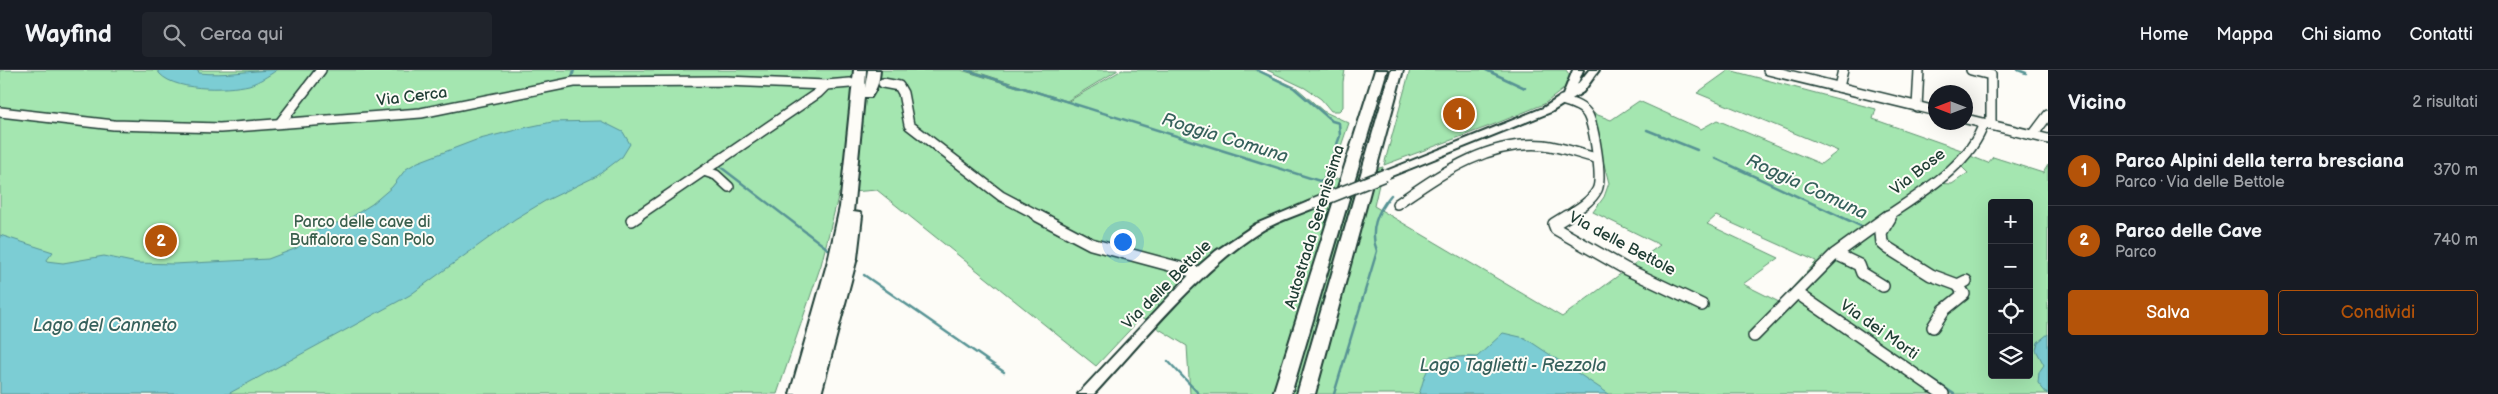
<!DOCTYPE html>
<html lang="it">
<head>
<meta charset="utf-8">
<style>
  :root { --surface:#171b24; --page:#20242c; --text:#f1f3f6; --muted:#9ea1a6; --line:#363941; --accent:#b45309 }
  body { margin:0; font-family:"Balsamiq Sans",sans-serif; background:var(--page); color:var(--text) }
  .controls { position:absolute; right:15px; bottom:15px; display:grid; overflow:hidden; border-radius:5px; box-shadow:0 5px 20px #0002 }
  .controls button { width:45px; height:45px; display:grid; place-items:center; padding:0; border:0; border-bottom:1px solid var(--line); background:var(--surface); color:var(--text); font:25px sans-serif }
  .compass { position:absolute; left:1928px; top:15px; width:45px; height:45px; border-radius:50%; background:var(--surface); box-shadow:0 5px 20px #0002; rotate:270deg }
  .you { position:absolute; left:1122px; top:171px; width:18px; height:18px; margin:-12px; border:4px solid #fff; border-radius:50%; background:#1a73e8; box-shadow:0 0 0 8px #1a73e833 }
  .badge { display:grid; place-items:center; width:32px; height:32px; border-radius:50%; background:var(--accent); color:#fff; font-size:16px; font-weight:700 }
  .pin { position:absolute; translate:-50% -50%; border:2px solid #fff; box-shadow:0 1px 5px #0006 }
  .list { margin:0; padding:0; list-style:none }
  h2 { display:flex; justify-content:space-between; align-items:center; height:65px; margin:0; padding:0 20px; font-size:21px }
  h2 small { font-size:16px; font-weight:400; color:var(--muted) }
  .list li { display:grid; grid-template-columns:32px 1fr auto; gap:15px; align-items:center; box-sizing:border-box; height:70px; padding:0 20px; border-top:1px solid var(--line) }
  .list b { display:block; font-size:19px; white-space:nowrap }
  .list p { margin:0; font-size:16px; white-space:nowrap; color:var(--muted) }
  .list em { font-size:16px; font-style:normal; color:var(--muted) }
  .actions { display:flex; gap:10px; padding:15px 20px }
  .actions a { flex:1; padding:11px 0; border:1px solid var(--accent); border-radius:5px; text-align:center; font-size:18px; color:var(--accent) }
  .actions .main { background:var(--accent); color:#fff }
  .icon { flex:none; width:28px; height:28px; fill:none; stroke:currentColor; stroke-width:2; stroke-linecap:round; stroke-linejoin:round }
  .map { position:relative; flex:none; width:2048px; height:324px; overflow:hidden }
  header { display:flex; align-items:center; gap:30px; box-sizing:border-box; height:70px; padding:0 25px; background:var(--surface); border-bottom:1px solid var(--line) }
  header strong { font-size:24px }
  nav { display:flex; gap:28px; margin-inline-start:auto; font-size:18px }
  .search { width:350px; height:45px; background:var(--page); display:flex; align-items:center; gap:12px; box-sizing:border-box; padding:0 18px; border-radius:5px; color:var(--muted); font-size:19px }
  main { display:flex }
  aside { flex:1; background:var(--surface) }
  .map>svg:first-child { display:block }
  .green { fill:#a4e6b0; stroke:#629272; fill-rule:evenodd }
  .water { fill:#7ccdd4; stroke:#579394 }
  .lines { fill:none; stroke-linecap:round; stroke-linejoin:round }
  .stream { stroke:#579394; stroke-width:2.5 }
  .minor-far1-casing { stroke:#1f3d34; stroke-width:12 }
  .minor-casing { stroke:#1f3d34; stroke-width:14 }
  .major-casing { stroke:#1f3d34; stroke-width:4 }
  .highway-casing { stroke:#1f3d34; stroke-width:4 }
  .minor-far1 { stroke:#fdfcf7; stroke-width:9 }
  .minor { stroke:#fdfcf7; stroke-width:11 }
  .major { fill:#fdfcf7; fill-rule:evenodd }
  .highway { fill:#fdfcf7; fill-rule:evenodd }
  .major-bridge-casing { stroke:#1f3d34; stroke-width:14; stroke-linecap:butt }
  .major-bridge { stroke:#fdfcf7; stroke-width:11 }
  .labels { text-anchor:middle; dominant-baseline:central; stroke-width:4; stroke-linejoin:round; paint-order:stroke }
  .street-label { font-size:16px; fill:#1f3d34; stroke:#fdfcf7 }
  .park-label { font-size:16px; fill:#3a5f4d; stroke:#fdfcf7 }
  .water-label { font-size:18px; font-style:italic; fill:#36615c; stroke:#fdfcf7 }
</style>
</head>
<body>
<header>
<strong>Wayfind</strong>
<div class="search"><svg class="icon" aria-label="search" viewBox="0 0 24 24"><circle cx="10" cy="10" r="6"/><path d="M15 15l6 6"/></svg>Cerca qui</div>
<nav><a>Home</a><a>Mappa</a><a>Chi siamo</a><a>Contatti</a></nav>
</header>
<main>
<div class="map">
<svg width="2048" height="324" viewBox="0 0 2048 324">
  <rect width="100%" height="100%" fill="#fdfcf7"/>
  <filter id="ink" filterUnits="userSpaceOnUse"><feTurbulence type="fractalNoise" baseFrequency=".02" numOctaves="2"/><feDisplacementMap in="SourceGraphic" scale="10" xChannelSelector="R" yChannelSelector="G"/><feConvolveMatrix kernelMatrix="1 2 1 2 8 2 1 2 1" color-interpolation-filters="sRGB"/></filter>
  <g filter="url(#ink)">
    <!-- green -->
    <g class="green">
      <path d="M0,0H961L1067,32L1122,0H1258L1297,18L1323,41L1349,53L1329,111L1383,97L1374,136L1562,247L1660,175L1593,142L1604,127L1609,113L1590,42L1611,50L1639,31L1701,59L1717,50L1821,94L1838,81L1697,23L1729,0L1876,39L1873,49L1967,82L1865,164H1873L1935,113L1952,114L1968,103L1962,97L1968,85L1988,93L1993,87L2043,103L2048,95V324H1190L1187,276L1141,248L1096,296L877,120L839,123L821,195L777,324H0ZM1992,133H2029V305H1992ZM1716,146L1816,191V192L1779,232L1743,214L1779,188L1707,154Z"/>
      <polygon points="970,0 1118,0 1067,31"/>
      <polygon points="1267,0 1345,0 1343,12 1343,37 1339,41 1331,41 1321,29 1305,18"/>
      <polygon points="1410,0 1566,0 1571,7 1565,18 1544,34 1495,54 1384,95"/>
    </g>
    <!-- water -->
    <g class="water">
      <path d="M157,0H198L199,3C226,6 250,0 277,0C268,6 259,12 249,15C228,20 169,22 157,0Z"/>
      <polygon points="601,51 623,62 630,74 622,87 597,106 545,131 515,149 410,225 228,324 0,324 0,165 53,182 46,191 63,193 104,186 137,193 174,194 268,189 297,178 314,162 350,148 372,134 392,117 406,99 418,92 476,70 528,57 552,52"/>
      <path d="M1503,263L1525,268L1609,324H1419C1422,317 1423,308 1427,301C1436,286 1462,286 1477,287Z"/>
      <polygon points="2048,264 2048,324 2047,324 2038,313 2039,302 2044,295 2036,280 2038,272"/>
    </g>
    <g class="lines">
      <!-- stream -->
      <g class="stream">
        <polyline points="966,0 1323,112 1340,66 1339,53 1332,51 1294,18 1257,0"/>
        <polyline points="1486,0 1525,18"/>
        <polyline points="2018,0 2026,3"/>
        <polyline points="572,7 574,0"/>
        <polyline points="1647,60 1697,80"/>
        <polyline points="1715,88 1865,158"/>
        <polyline points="718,95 828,179"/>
        <polyline points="864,205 1004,302"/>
        <polyline points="1168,291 1199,324"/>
        <polyline points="1921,302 1954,324"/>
        <path d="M1334,324L1377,181C1369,161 1377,141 1391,125"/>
      </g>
      <defs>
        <g id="minor-far1">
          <polyline points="1768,0 1936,41"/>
          <polyline points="1971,0 1991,5 1991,55"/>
          <polyline points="883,13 899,16 903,23 909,55 1001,126 1041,147"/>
          <polyline points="1839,17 1843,0"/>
          <path d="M1562,30C1571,33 1583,36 1588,45C1594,57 1603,109 1597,120C1590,133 1576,140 1565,147"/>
          <polyline points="1917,37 1919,0"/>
          <polyline points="0,42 114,55 220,58 421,43 574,12 726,11 826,15 850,13"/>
          <polyline points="1966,49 2048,69"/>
          <polyline points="280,53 321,0"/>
          <polyline points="2033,65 2048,45"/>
          <polyline points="704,101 716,105 729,117"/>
          <path d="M1397,134C1441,104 1487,70 1544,75C1562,77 1579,84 1596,88"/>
          <polyline points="636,147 818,23 826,15"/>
          <path d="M1886,147C1921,123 1970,95 1984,53"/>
        </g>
        <g id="minor">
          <polyline points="1038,146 1091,174 1199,203"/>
          <polyline points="1567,146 1554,154 1556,159 1626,199 1702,235"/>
          <polyline points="1890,148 1881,163 1882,173 1888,178 1931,205 1958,215 1966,211"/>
          <polyline points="632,150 638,146"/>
          <polyline points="1836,184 1859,195 1862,203 1883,216"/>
          <polyline points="1797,223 1943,324"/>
          <polyline points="1933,257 1944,240 1964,224 1958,215"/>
          <polyline points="1754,266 1834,185 1888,146"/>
        </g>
        <g id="major">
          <polygon points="1573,0 1583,0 1577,15 1589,0 1599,0 1583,22 1551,42 1389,107 1381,107 1379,105 1381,103 1543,38 1563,25"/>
          <path d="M1315,129L1321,133L1319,136C1301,144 1280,150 1263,160C1200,199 1145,269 1094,324H1078L1194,200L1216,181L1256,154Z"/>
        </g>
        <g id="highway">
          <path d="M854,0H866L865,18L868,0H880C879,11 878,17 871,27H864L853,142L860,143L862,146L857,188L821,324H790L829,187L840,137Z"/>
          <polygon points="1375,0 1387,0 1291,324 1273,324"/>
          <polygon points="1391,0 1403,0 1315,324 1297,324"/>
        </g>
      </defs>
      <!-- minor-far1 casing -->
      <use href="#minor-far1" class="minor-far1-casing"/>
      <!-- minor casing -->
      <use href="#minor" class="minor-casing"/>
      <!-- major casing -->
      <use href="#major" class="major-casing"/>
      <!-- highway casing -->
      <use href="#highway" class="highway-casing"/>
      <!-- minor-far1 -->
      <use href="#minor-far1" class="minor-far1"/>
      <!-- minor -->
      <use href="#minor" class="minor"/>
      <!-- major -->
      <use href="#major" class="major"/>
      <!-- highway -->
      <use href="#highway" class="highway"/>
      <defs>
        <polyline id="major-bridge" points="1315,133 1385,105"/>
      </defs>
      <!-- major-bridge casing -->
      <use href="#major-bridge" class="major-bridge-casing"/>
      <!-- major-bridge -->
      <use href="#major-bridge" class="major-bridge"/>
    </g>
  </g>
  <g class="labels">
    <!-- street labels -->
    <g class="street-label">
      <text transform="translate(412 27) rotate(-7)">Via Cerca</text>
      <text transform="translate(1918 102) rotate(-38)">Via Bose</text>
      <text transform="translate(1315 157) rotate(-73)">Autostrada Serenissima</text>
      <text transform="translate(1622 174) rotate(28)">Via delle Bettole</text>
      <text transform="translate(1167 215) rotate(-45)">Via delle Bettole</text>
      <text transform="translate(1879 260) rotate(35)">Via dei Morti</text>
    </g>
    <!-- park labels -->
    <g class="park-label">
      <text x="362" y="152">Parco delle cave di<tspan x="362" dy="18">Buffalora e San Polo</tspan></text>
    </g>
    <!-- water labels -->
    <g class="water-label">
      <text transform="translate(1225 68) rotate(17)">Roggia Comuna</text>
      <text transform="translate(1807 117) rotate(25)">Roggia Comuna</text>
      <text x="105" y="255">Lago del Canneto</text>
      <text x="1513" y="295">Lago Taglietti - Rezzola</text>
    </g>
  </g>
</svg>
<div class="controls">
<button>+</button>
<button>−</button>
<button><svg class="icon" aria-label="locate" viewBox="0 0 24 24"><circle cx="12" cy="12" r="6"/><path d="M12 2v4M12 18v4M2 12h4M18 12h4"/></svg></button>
<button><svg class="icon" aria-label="layers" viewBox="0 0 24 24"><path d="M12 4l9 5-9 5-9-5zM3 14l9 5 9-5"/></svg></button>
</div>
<svg class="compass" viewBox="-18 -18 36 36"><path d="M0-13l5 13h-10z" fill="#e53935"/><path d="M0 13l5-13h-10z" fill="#9ea1a6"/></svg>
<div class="you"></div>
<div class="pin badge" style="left:1459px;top:44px">1</div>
<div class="pin badge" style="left:161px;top:171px">2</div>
</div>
<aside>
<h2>Vicino<small>2 risultati</small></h2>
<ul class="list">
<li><span class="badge">1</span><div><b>Parco Alpini della terra bresciana</b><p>Parco · Via delle Bettole</p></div><em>370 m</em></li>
<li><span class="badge">2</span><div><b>Parco delle Cave</b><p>Parco</p></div><em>740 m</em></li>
</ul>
<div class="actions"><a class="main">Salva</a><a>Condividi</a></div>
</aside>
</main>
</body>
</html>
